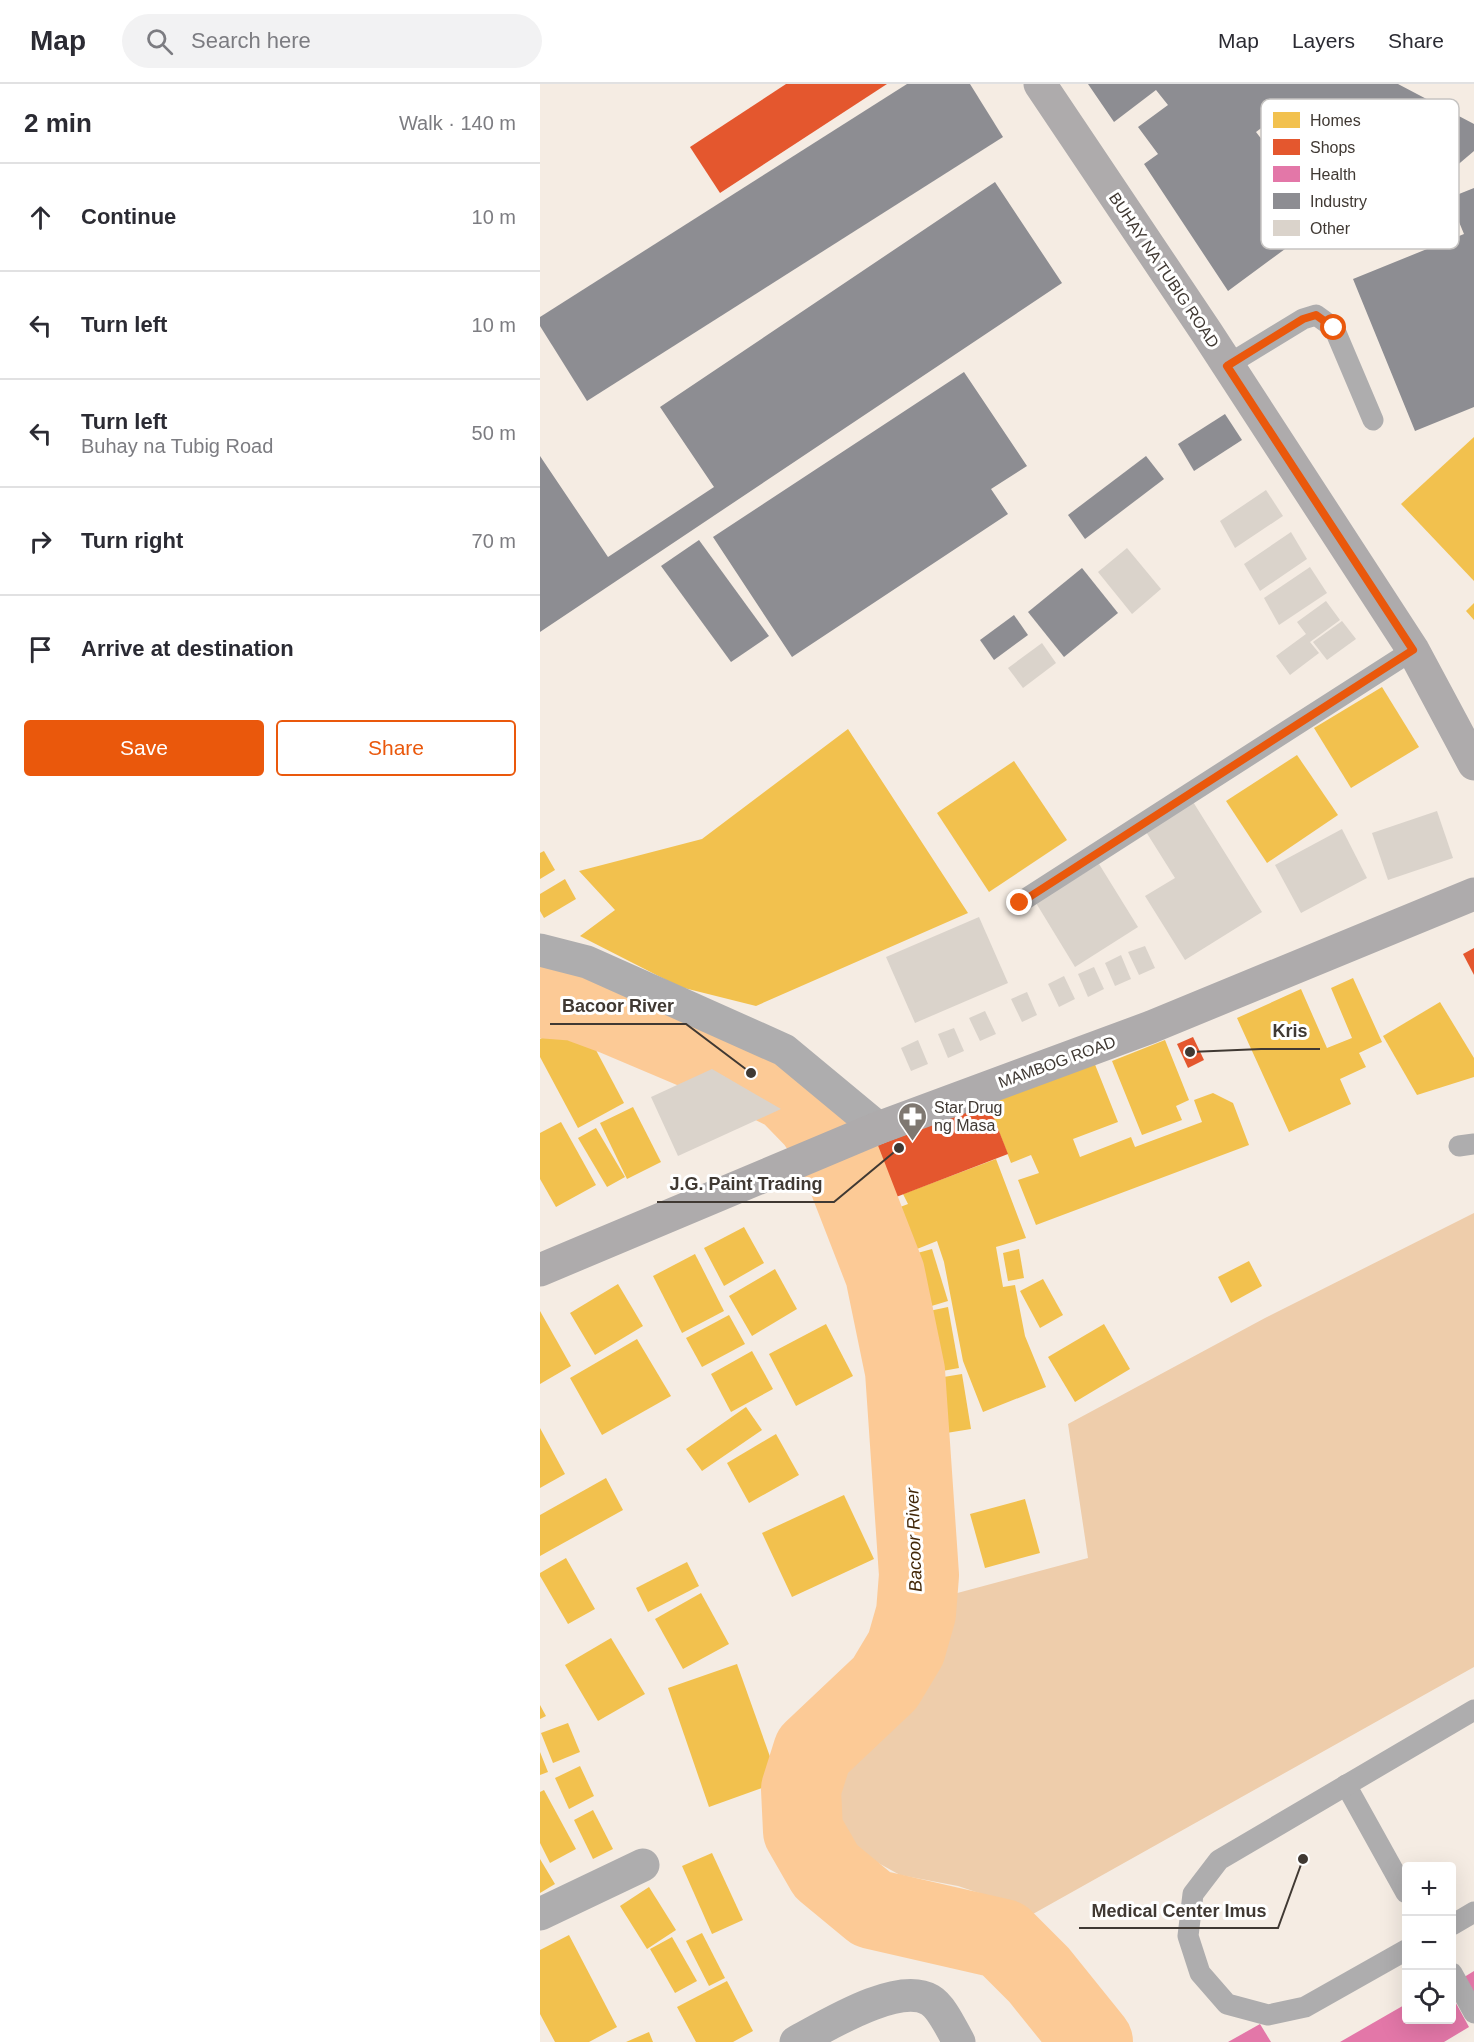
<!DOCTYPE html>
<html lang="en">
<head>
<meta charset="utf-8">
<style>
  :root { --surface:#fff; --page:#f2f2f3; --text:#2b2b33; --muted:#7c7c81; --line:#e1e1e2; --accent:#ea580c }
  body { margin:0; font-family:Arial,sans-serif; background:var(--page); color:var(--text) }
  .controls { position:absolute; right:18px; bottom:18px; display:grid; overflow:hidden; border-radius:6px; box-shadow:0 6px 24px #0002 }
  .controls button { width:54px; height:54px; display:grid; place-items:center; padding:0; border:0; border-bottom:2px solid var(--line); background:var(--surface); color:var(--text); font:30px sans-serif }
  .stop { position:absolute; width:18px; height:18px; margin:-14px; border:4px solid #ea580c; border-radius:50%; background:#fff }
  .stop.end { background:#ea580c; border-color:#fff; box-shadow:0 2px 6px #0008 }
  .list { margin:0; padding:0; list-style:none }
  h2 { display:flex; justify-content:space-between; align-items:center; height:78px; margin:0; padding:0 24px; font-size:26px }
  h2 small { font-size:20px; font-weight:400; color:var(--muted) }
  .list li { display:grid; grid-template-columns:39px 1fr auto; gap:18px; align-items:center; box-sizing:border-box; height:108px; padding:0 24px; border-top:2px solid var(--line) }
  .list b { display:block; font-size:22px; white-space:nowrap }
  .list p { margin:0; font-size:20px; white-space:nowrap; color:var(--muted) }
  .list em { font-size:20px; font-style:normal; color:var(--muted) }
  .actions { display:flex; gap:12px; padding:18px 24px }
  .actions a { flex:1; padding:14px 0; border:2px solid var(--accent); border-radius:6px; text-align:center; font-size:21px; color:var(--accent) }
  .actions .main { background:var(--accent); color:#fff }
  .icon { flex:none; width:33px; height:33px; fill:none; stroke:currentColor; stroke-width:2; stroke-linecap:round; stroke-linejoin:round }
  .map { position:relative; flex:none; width:934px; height:1958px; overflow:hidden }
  header { display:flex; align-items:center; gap:36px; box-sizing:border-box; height:84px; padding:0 30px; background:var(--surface); border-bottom:2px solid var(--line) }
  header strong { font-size:28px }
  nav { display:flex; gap:33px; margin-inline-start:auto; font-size:21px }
  .search { width:420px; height:54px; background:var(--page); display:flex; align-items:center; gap:15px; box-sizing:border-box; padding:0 21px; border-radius:33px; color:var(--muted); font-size:22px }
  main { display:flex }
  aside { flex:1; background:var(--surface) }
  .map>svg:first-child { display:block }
  .green { fill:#eecdab }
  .homes { fill:#f2c14e }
  .shops { fill:#e4572e }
  .health { fill:#e377a8 }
  .industry { fill:#8d8d92 }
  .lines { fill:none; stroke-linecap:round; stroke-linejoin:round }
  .river { stroke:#fcca96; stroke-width:80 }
  .building { fill:#dad3cb }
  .lane { stroke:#aeadae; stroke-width:21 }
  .street { stroke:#aeadae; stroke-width:33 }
  .secondary { stroke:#aeabac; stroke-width:33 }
  .route { stroke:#ea580c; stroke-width:8 }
  .labels { text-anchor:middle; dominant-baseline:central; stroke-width:6; stroke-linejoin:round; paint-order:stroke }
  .street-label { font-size:16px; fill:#403933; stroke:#fff }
  .poi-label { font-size:16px; fill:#403933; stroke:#fff; text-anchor:start }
  .water-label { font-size:18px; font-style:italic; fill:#422708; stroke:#fff }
  .key { fill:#fff; stroke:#c6c4c2; stroke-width:1.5 }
  .key-label { font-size:16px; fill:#403933 }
  .leader { fill:none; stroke:#403933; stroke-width:2 }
  .callout-dot { fill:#403933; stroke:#fff; stroke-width:2 }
  .callout-label { font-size:18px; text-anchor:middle; font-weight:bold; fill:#403933; stroke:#fff; stroke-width:6; stroke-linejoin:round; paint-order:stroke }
</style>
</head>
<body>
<header>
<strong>Map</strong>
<div class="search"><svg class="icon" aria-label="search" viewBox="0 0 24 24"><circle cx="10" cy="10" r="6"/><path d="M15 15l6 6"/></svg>Search here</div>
<nav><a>Map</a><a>Layers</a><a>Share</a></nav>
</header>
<main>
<aside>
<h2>2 min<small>Walk · 140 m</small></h2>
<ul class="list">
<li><svg class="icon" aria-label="ahead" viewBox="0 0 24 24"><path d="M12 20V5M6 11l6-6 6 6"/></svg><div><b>Continue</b></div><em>10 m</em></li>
<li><svg class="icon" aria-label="left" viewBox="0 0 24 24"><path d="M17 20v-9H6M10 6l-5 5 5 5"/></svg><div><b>Turn left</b></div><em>10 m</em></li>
<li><svg class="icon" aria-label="left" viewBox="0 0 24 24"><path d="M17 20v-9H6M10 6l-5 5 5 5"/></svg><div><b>Turn left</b><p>Buhay na Tubig Road</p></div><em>50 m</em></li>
<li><svg class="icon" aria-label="right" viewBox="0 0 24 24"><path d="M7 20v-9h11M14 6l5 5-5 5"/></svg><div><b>Turn right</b></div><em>70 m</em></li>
<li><svg class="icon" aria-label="arrive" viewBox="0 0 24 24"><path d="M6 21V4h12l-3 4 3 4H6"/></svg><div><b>Arrive at destination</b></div></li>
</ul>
<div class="actions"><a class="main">Save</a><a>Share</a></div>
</aside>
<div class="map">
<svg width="934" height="1958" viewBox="0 0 934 1958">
  <rect width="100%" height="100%" fill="#f5ece3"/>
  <!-- green -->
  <polygon class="green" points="934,1129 934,1583 484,1835 463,1817 418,1802 360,1791 313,1765 296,1742 283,1710 295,1677 357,1617 383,1576 395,1515 548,1474 528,1340 725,1234"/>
  <!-- homes -->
  <g class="homes">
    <polygon points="934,353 934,497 861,420"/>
    <polygon points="934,519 934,536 926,527"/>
    <polygon points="842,603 879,663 811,704 774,644"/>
    <polygon points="308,645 428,829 216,922 140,903 40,852 75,826 39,787 162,755"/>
    <polygon points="757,671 798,731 727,779 686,717"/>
    <polygon points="474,677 527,756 449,808 397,729"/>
    <polygon points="4,767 15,786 0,795 0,769"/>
    <polygon points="25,795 36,815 4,834 0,827 0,810"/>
    <polygon points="813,894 842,958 819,969 826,983 800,995 811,1020 749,1048 697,934 761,905 787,964 812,954 791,904"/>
    <polygon points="900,918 934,974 934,993 877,1011 843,952"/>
    <polygon points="39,934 84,1019 38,1044 0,973 0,955"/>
    <polygon points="625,956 649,1016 636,1022 642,1036 602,1051 572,977"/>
    <polygon points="554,978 578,1038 533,1055 540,1073 591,1053 595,1063 662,1038 654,1016 673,1009 693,1019 709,1061 496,1141 478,1096 499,1089 491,1071 471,1079 448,1019"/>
    <polygon points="93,1023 121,1078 87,1095 60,1039"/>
    <polygon points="21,1038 56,1101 16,1123 0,1095 0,1049"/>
    <polygon points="56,1044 85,1093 67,1103 38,1054"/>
    <polygon points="335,1074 355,1125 368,1120 363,1110 456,1075 486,1154 456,1163 463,1203 475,1201 485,1252 506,1303 443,1328 423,1277 404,1178 397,1157 357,1173 322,1080"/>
    <polygon points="204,1143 224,1179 184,1202 164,1164"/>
    <polygon points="392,1165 408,1217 375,1227 359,1174"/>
    <polygon points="479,1165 484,1194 468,1197 463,1169"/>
    <polygon points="155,1170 184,1227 142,1249 113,1192"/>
    <polygon points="709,1177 722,1202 691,1219 678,1193"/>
    <polygon points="235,1185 257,1225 212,1252 189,1212"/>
    <polygon points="503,1195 523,1231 500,1244 480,1207"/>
    <polygon points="78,1200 103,1242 55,1271 30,1229"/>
    <polygon points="408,1223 419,1284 386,1290 375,1230"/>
    <polygon points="0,1227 31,1282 0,1300"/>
    <polygon points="189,1231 205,1260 162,1283 146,1254"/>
    <polygon points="286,1240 313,1292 256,1322 229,1270"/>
    <polygon points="564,1240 590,1285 535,1318 508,1273"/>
    <polygon points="97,1255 131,1312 62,1351 30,1294"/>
    <polygon points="212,1267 233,1305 191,1328 171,1290"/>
    <polygon points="422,1290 431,1345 388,1352 379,1297"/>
    <polygon points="206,1323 222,1346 162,1387 146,1365"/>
    <polygon points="0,1344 25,1390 0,1404"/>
    <polygon points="236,1350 259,1391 209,1419 187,1379"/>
    <polygon points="66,1394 83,1426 0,1472 0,1431"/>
    <polygon points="304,1411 334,1475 252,1513 222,1449"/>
    <polygon points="485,1415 500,1469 445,1484 430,1430"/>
    <polygon points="26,1474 55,1525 28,1540 0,1492 0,1489"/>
    <polygon points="147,1478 159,1502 108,1528 96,1504"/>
    <polygon points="161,1509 189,1560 143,1585 115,1535"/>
    <polygon points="71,1554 105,1610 58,1637 25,1581"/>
    <polygon points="197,1580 239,1698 169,1723 128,1604"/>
    <polygon points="0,1621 6,1632 0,1635"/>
    <polygon points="28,1639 40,1668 13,1679 1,1649"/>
    <polygon points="0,1668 8,1688 0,1691"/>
    <polygon points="40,1682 54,1712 29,1725 15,1694"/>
    <polygon points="4,1706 36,1765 10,1779 0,1759 0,1708"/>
    <polygon points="53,1726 73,1765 53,1775 34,1736"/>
    <polygon points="172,1769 203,1836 172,1850 142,1782"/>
    <polygon points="0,1775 15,1800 0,1809"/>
    <polygon points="109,1803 136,1846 107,1865 80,1822"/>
    <polygon points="162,1849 185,1894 169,1902 146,1857"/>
    <polygon points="29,1851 77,1943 49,1958 15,1958 0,1930 0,1866"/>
    <polygon points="132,1853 157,1897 135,1909 110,1865"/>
    <polygon points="187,1897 213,1947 193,1958 156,1958 137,1923"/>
    <polygon points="109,1948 113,1958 86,1958"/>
  </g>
  <!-- shops -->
  <g class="shops">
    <polygon points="246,0 347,0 180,109 150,63"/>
    <polygon points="934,864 934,891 923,870"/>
    <polygon points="653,953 664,976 648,984 637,960"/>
    <polygon points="448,1019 468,1070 351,1115 331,1064"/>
  </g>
  <!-- health -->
  <g class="health">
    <polygon points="934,1887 934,1919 921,1895"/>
    <polygon points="912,1912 929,1943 904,1958 800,1958 866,1920 866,1936 912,1936"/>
    <polygon points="720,1940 731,1958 688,1958"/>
  </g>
  <!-- industry -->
  <g class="industry">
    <polygon points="367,0 430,0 463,53 47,317 0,242 0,233"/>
    <polygon points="548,0 858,0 934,40 934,67 841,146 744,27 716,48 726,61 747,44 779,85 756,102 783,137 688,207 604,80 618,70 598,43 628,21 616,6 574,38"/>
    <polygon points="455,98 522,199 0,548 0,372 68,473 174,403 120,323"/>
    <polygon points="934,104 934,323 875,347 813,195 924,150 909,114"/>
    <polygon points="424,288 487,382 451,405 468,430 252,573 173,453"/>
    <polygon points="685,330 702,356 654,387 638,360"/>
    <polygon points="606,372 624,395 545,455 528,431"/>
    <polygon points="159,456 229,552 191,578 121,482"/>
    <polygon points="542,484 578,529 524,573 488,528"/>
    <polygon points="474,531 488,551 454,576 440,556"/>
  </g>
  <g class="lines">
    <!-- river -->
    <polyline class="river" points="0,914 36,917 74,931 211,989 249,1008 276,1036 298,1069 345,1190 365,1287 379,1491 376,1529 366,1564 345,1599 273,1667 261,1705 263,1747 286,1787 332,1825 463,1855 499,1891 553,1958"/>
  </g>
  <!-- building -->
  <g class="building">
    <polygon points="726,406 743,432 695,464 680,437"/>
    <polygon points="751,448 767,475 720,507 704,480"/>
    <polygon points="587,464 621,505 592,530 558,488"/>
    <polygon points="770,483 787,509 739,541 724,514"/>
    <polygon points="786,517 800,536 770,558 779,569 750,591 736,572 766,550 757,538"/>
    <polygon points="802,537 816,555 787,576 773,558"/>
    <polygon points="502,559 516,579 483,604 468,584"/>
    <polygon points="650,713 722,828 645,876 605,812 635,794 603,743"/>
    <polygon points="897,727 913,774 848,796 832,749"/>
    <polygon points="802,745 827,794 761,829 735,781"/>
    <polygon points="559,780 598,843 535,883 496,819"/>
    <polygon points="439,833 468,899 375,939 346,873"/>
    <polygon points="605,862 615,884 599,891 588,868"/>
    <polygon points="581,871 591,895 575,902 565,879"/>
    <polygon points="554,883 564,905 548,913 538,890"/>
    <polygon points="524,892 535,915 519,923 508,900"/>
    <polygon points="487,908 497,931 482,938 471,915"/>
    <polygon points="445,927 456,950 440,957 429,934"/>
    <polygon points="414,944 424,967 408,974 398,950"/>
    <polygon points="378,956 388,980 371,987 361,964"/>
    <polygon points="172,985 241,1025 138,1072 111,1013"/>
  </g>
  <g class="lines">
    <!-- lane -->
    <g class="lane">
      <polyline points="686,282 763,235 776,231 794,244 833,336"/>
      <polyline points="479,819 873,566"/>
      <polyline points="919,1062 934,1060"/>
      <polyline points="806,1701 866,1809"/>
      <polyline points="912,1841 934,1828"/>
      <polyline points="866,1866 765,1923 728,1931 687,1920 660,1889 648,1852 653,1810 679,1776 934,1626"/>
      <polyline points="912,1889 934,1929"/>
    </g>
    <!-- street -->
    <g class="street">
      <polyline points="0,866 47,878 244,966 338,1044"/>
      <polyline points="0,1830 103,1781"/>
      <path d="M256,1958C286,1942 358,1897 390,1916C402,1923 412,1946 419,1958"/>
    </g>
    <!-- secondary -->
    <g class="secondary">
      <polyline points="500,0 667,249 873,566 934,680"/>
      <polyline points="0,1186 338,1044 611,943 934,810"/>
    </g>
  </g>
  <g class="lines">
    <!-- route -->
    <polyline class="route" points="480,819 873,566 687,282 763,235 776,231 794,244"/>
  </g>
  <!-- icons -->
  <defs>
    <symbol id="pharmacy-pin" viewBox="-11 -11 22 30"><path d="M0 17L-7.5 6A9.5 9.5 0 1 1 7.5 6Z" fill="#7f7871" stroke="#fff"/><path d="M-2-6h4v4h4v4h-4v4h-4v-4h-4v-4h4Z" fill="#fff"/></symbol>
  </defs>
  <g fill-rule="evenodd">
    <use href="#pharmacy-pin" x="356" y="1016" width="33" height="45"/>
  </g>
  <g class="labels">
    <!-- street labels -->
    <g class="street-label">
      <text transform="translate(624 186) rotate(56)">BUHAY NA TUBIG ROAD</text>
      <text transform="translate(517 978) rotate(-20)">MAMBOG ROAD</text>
    </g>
    <!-- poi labels -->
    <g class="poi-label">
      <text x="394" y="1023">Star Drug<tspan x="394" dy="18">ng Masa</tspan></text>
    </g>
    <!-- water labels -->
    <g class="water-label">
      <text transform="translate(374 1456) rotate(-92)">Bacoor River</text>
    </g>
  </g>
  <!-- legend -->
  <rect x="721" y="15" width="198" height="150" rx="9" class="key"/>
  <rect x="733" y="28" width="27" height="16" fill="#f2c14e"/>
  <rect x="733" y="55" width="27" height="16" fill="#e4572e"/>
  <rect x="733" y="82" width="27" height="16" fill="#e377a8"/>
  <rect x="733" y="109" width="27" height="16" fill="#8d8d92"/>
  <rect x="733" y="136" width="27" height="16" fill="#dad3cb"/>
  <g class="key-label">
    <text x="770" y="42">Homes</text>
    <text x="770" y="69">Shops</text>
    <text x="770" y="96">Health</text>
    <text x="770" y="123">Industry</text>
    <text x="770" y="150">Other</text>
  </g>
  <!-- callouts -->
  <path class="leader" d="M211 989L146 940H10M650 968L721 965H780M359 1064L294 1118H117M763 1775L738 1844H539"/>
  <g class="callout-dot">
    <circle cx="211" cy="989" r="6"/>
    <circle cx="650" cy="968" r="6"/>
    <circle cx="359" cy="1064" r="6"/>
    <circle cx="763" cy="1775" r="6"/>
  </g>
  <g class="callout-label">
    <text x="78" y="928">Bacoor River</text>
    <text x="750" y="953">Kris</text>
    <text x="206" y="1106">J.G. Paint Trading</text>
    <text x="639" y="1833">Medical Center Imus</text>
  </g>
</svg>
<div class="controls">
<button>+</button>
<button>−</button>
<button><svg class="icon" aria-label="locate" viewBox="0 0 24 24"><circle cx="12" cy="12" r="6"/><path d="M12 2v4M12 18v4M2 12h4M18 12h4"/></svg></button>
</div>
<div class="stop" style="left:794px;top:244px"></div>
<div class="stop end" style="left:480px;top:819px"></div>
</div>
</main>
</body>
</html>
